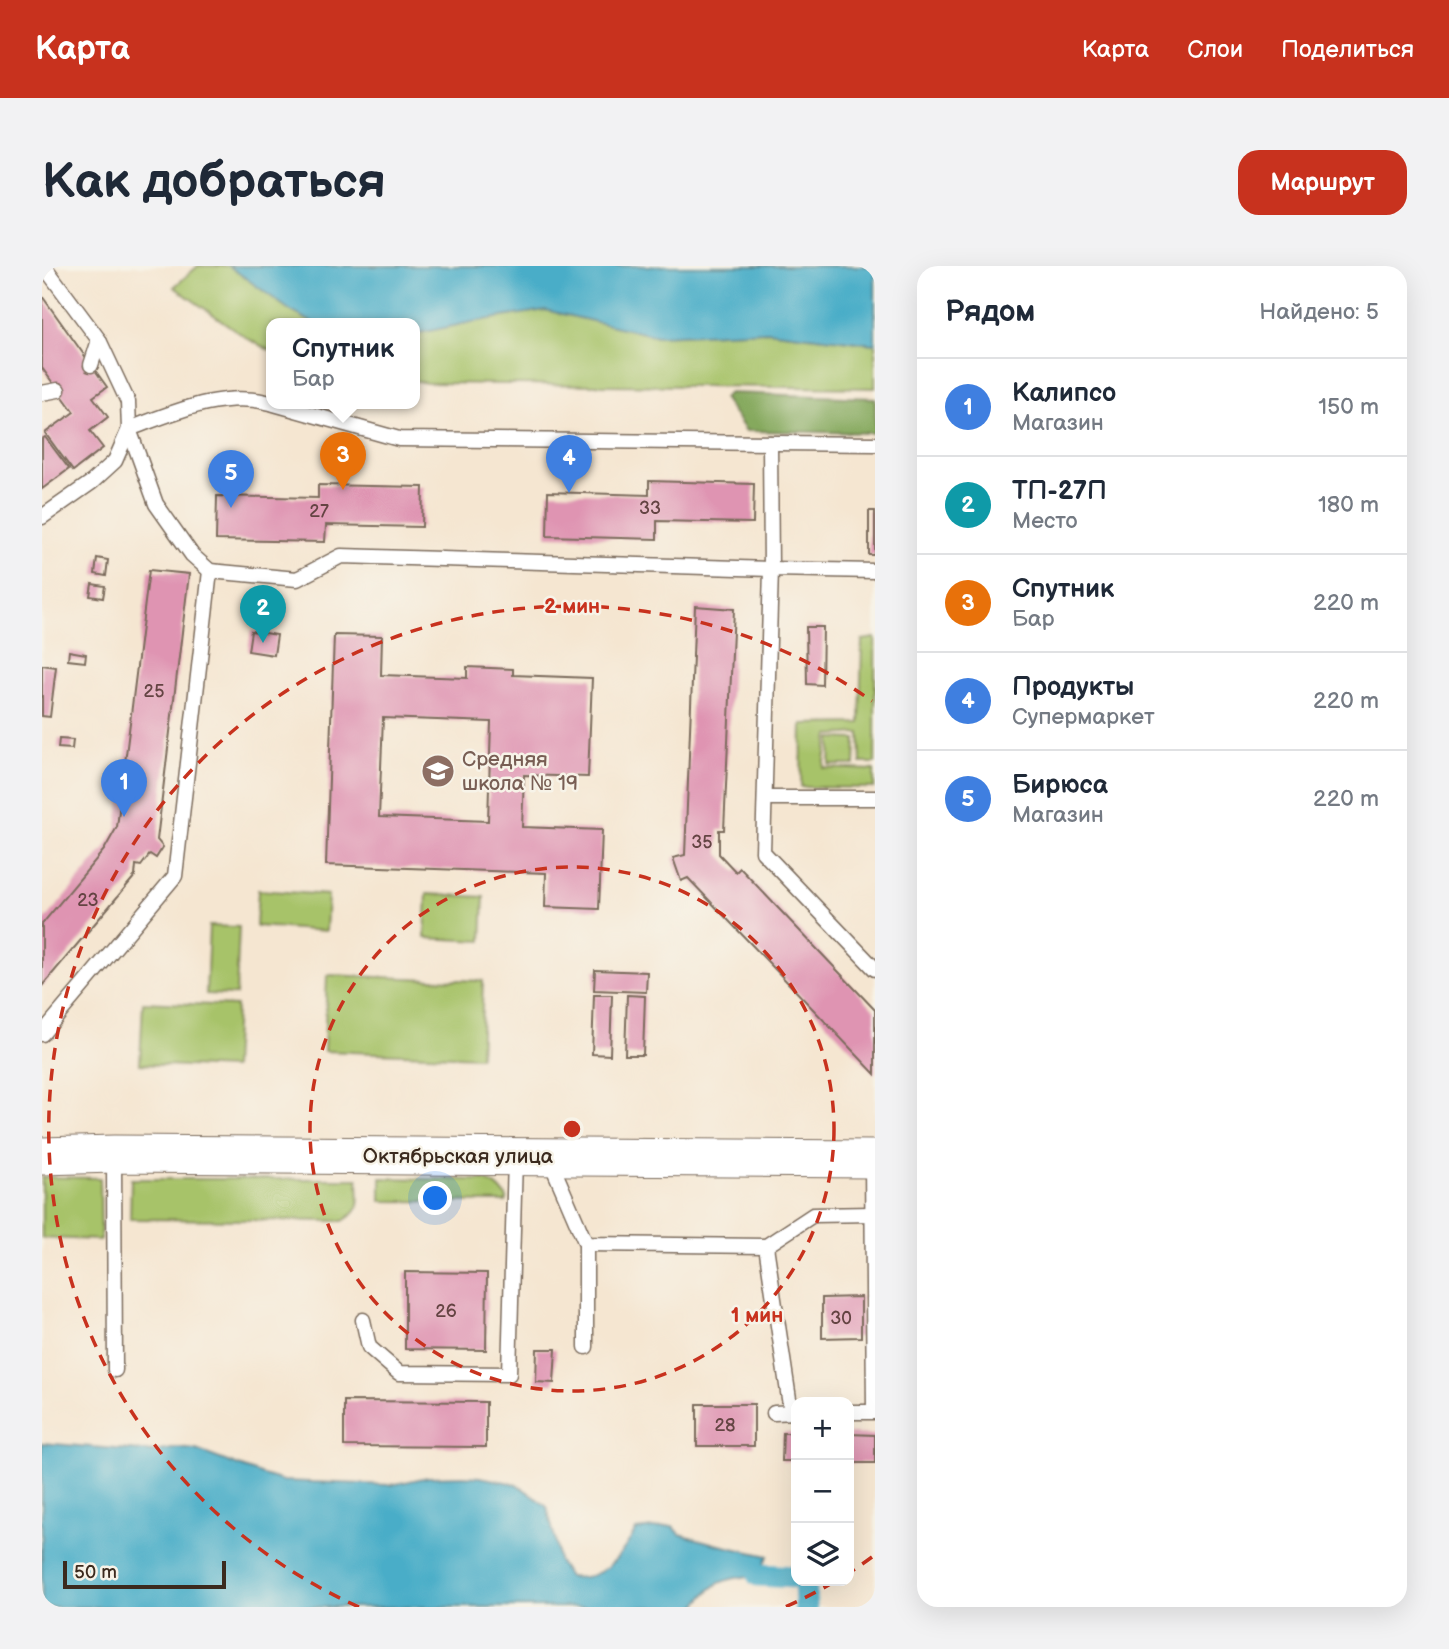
<!DOCTYPE html>
<html lang="ru">
<head>
<meta charset="utf-8">
<style>
  :root { --surface:#fff; --page:#f2f2f3; --text:#1f2937; --muted:#747a83; --line:#e0e1e3; --accent:#c8321e }
  body { margin:0; font-family:"Balsamiq Sans",sans-serif; background:var(--page); color:var(--text) }
  .controls { position:absolute; right:21px; bottom:21px; display:grid; overflow:hidden; border-radius:14px; box-shadow:0 7px 28px #0002 }
  .controls button { width:63px; height:63px; display:grid; place-items:center; padding:0; border:0; border-bottom:2px solid var(--line); background:var(--surface); color:var(--text); font:35px sans-serif }
  .scale { position:absolute; left:21px; bottom:18px; width:163px; box-sizing:border-box; padding-left:7px; border:4px solid #3b2a1e; border-top:0; font-size:19px; line-height:24px; white-space:nowrap; color:#3b2a1e; -webkit-text-stroke:5px #f7f3e8; paint-order:stroke }
  .you { position:absolute; left:394px; top:933px; width:24px; height:24px; margin:-18px; border:5px solid #fff; border-radius:50%; background:#1a73e8; box-shadow:0 0 0 10px #1a73e833 }
  .badge { display:grid; place-items:center; width:46px; height:46px; border-radius:50%; background:var(--accent); color:#fff; font-size:23px; font-weight:700 }
  .pin { position:absolute; translate:-50% -58px; filter:drop-shadow(0 2px 4px #0008) }
  .pin::after { content:''; position:absolute; top:37px; width:24px; height:21px; background:inherit; clip-path:polygon(0 0,100% 0,50% 100%) }
  .popup { position:absolute; left:224px; top:52px; width:154px; height:91px; box-sizing:border-box; display:grid; place-content:center; border-radius:14px; background:var(--surface); filter:drop-shadow(0 2px 5px #0005); font-size:23px; white-space:nowrap; color:var(--muted) }
  .popup b { font-size:26px; color:var(--text) }
  .popup::after { content:''; position:absolute; left:50%; top:100%; margin-left:-14px; border:14px solid transparent; border-top-color:var(--surface) }
  .list { margin:0; padding:0; list-style:none }
  h2 { display:flex; justify-content:space-between; align-items:center; height:91px; margin:0; padding:0 28px; font-size:30px }
  h2 small { font-size:23px; font-weight:400; color:var(--muted) }
  .list li { display:grid; grid-template-columns:46px 1fr auto; gap:21px; align-items:center; box-sizing:border-box; height:98px; padding:0 28px; border-top:2px solid var(--line) }
  .list b { display:block; font-size:26px; white-space:nowrap }
  .list p { margin:0; font-size:23px; white-space:nowrap; color:var(--muted) }
  .list em { font-size:23px; font-style:normal; color:var(--muted) }
  .icon { flex:none; width:38px; height:38px; fill:none; stroke:currentColor; stroke-width:2; stroke-linecap:round; stroke-linejoin:round }
  .map { position:relative; flex:none; width:833px; height:1341px; overflow:hidden; border-radius:21px }
  header { display:flex; align-items:center; gap:42px; box-sizing:border-box; height:98px; padding:0 35px; background:var(--accent); color:#fff }
  header strong { font-size:33px }
  nav { display:flex; gap:38px; margin-inline-start:auto; font-size:24px }
  .intro { display:flex; align-items:center; justify-content:space-between; box-sizing:border-box; height:168px; padding:0 42px }
  h1 { margin:0; font-size:49px }
  .button { padding:18px 32px; border-radius:21px; background:var(--accent); color:#fff; font-size:24px; font-weight:700 }
  main { display:flex; gap:42px; padding:0 42px }
  aside { flex:1; background:var(--surface); border-radius:21px; box-shadow:0 7px 28px #0002 }
  .map>svg:first-child { display:block }
  .green { fill:#a7c369; stroke:#717644; stroke-width:2 }
  .forest { fill:#85a95d; stroke:#606a3e; stroke-width:2 }
  .water { fill:#49adc8; stroke:#426c73; stroke-width:2 }
  .lines { fill:none; stroke-linecap:round; stroke-linejoin:round }
  .canal { stroke:#49adc8; stroke-width:23 }
  .building { fill:#df94b2; fill-rule:evenodd }
  .lane-casing { stroke:#7c6c5d; stroke-width:17 }
  .secondary-casing { stroke:#7c6c5d; stroke-width:39 }
  .lane { stroke:#fff; stroke-width:14 }
  .secondary { stroke:#fff; stroke-width:37 }
  .ring { fill:none; stroke:#c8321e; stroke-width:3.5; stroke-dasharray:12 9 }
  .labels { text-anchor:middle; dominant-baseline:central; stroke-width:5; stroke-linejoin:round; paint-order:stroke }
  .number-label { font-size:18px; fill:#644443 }
  .education-label { font-size:21px; fill:#785e54; stroke:#f7f3e8; text-anchor:start }
  .street-label { font-size:21px; fill:#3b2a1e; stroke:#f7f3e8 }
  .centre { fill:#c8321e; stroke:#f7f3e8; stroke-width:3.5 }
  .ring-label { font-size:21px; text-anchor:middle; font-weight:bold; fill:#c8321e; stroke:#f7f3e8; stroke-width:5; stroke-linejoin:round; paint-order:stroke }
</style>
</head>
<body>
<header>
<strong>Карта</strong>
<nav><a>Карта</a><a>Слои</a><a>Поделиться</a></nav>
</header>
<div class="intro"><h1>Как добраться</h1><a class="button">Маршрут</a></div>
<main>
<div class="map">
<svg width="833" height="1341" viewBox="0 0 833 1341">
  <rect width="100%" height="100%" fill="#f7f3e8"/>
  <filter id="ink" filterUnits="userSpaceOnUse"><feTurbulence type="fractalNoise" baseFrequency=".0143" numOctaves="2"/><feDisplacementMap in="SourceGraphic" scale="14" xChannelSelector="R" yChannelSelector="G"/><feConvolveMatrix kernelMatrix="1 2 1 2 8 2 1 2 1" color-interpolation-filters="sRGB"/></filter>
  <filter id="wash" filterUnits="userSpaceOnUse"><feTurbulence type="fractalNoise" baseFrequency=".00686" numOctaves="4" result="noise"/><feDisplacementMap in="SourceGraphic" scale="28" xChannelSelector="R" yChannelSelector="G"/><feGaussianBlur stdDeviation="1.57" result="paint"/><feColorMatrix in="noise" values="0 0 0 0 0 0 0 0 0 0 0 0 0 0 0 0 0 1.4 0 .05"/><feComposite in="paint" operator="in"/></filter>
  <g filter="url(#wash)">
    <rect width="100%" height="100%" fill="#f5e6d1"/>
    <!-- green -->
    <g class="green">
      <polygon points="156,0 187,0 249,45 273,58 229,58 229,85 206,73 132,21"/>
      <polygon points="503,44 615,70 725,65 833,78 833,122 385,117 373,115 373,68 429,56"/>
      <polygon points="833,372 833,497 819,497 818,467 787,469 782,502 832,504 832,522 759,521 760,458 818,457 820,374"/>
      <polygon points="789,472 814,473 813,499 788,499"/>
      <polygon points="216,624 286,629 284,665 214,660"/>
      <polygon points="385,628 442,631 440,675 383,672"/>
      <polygon points="167,660 197,661 194,729 164,728"/>
      <polygon points="285,709 441,715 438,791 282,785"/>
      <polygon points="101,736 194,740 191,802 98,798"/>
      <polygon points="0,911 58,912 59,974 0,972"/>
      <path d="M339,912L440,914C453,917 458,922 465,932L464,936L339,935Z"/>
      <path d="M89,913H316C316,936 322,942 301,955L88,953Z"/>
    </g>
    <!-- forest -->
    <polygon class="forest" points="687,127 833,132 833,167 704,165 681,132"/>
    <!-- water -->
    <g class="water">
      <polygon points="187,0 833,0 833,78 725,65 615,70 503,44 430,56 373,68 373,58 273,58 249,45"/>
      <path d="M0,1177L112,1186L136,1182L154,1184L221,1209L241,1215L349,1219L386,1211L421,1210L438,1211L474,1218L489,1228L505,1241L514,1278L516,1295L526,1311C531,1311 537,1312 542,1311C566,1309 583,1283 594,1264L631,1260L638,1268L673,1278L726,1290L716,1309C681,1314 675,1312 653,1341H0Z"/>
    </g>
    <g class="lines">
      <!-- canal -->
      <g class="canal">
        <polyline points="716,1309 754,1311"/>
        <polyline points="763,1315 764,1341"/>
      </g>
    </g>
    <g id="blocks">
      <!-- building -->
      <g class="building">
        <polygon points="0,30 65,121 51,131 66,151 48,165 61,182 31,205 3,167 32,146 0,102"/>
        <polygon points="3,171 27,203 0,223 0,173"/>
        <polygon points="607,215 712,218 711,257 615,255 615,273 505,270 506,226 607,229"/>
        <polygon points="276,219 381,221 380,261 284,259 283,276 174,274 175,230 276,232"/>
        <rect x="827" y="245" width="6" height="44"/>
        <polygon points="55,292 66,294 64,310 53,308"/>
        <polygon points="107,304 147,308 115,574 121,581 114,592 108,588 99,600 94,599 93,610 0,720 0,658 62,584 75,561"/>
        <polygon points="50,318 63,320 61,332 48,330"/>
        <polygon points="653,340 692,343 682,564 677,564 677,588 694,606 698,602 833,744 833,808 646,612 639,615 631,592 643,589"/>
        <polygon points="764,361 781,361 780,419 765,418"/>
        <polygon points="209,365 235,369 232,389 206,385"/>
        <path d="M292,369L340,370L339,409L425,412V401L471,403V409L550,412L546,511L482,509L480,561L560,564L557,643L503,641L504,607L284,599ZM341,452L449,456L446,555L337,551Z"/>
        <polygon points="27,385 44,388 43,396 26,394"/>
        <polygon points="0,399 14,401 8,451 0,450"/>
        <polygon points="17,473 31,474 30,483 16,482"/>
        <polygon points="553,704 605,706 604,726 552,724"/>
        <polygon points="552,729 570,729 568,789 550,788"/>
        <polygon points="585,729 603,730 601,789 583,789"/>
        <polygon points="363,1006 445,1007 444,1084 363,1083"/>
        <polygon points="819,1031 819,1071 780,1072 780,1032"/>
        <polygon points="495,1083 514,1083 512,1117 494,1116"/>
        <polygon points="302,1135 444,1136 444,1181 302,1180"/>
        <rect x="655" y="1138" width="57" height="42"/>
        <polygon points="741,1167 754,1167 754,1195 740,1195"/>
        <polygon points="807,1168 833,1169 833,1197 807,1197"/>
      </g>
    </g>
  </g>
  <g filter="url(#ink)">
    <use href="#blocks" fill-opacity="0" stroke="#7c6c5d" stroke-width="2"/>
    <g class="lines">
      <defs>
        <g id="lane">
          <polyline points="49,99 57,74"/>
          <polyline points="0,127 16,124"/>
          <path d="M229,137C180,124 133,146 87,163L114,238L150,289L168,305L255,313L299,290L729,303L728,177"/>
          <polyline points="232,138 357,173 833,178"/>
          <polyline points="0,251 50,216 73,195 87,163 86,136 57,74 2,0"/>
          <polyline points="833,305 729,303 721,586 833,703"/>
          <polyline points="723,532 833,532"/>
          <polyline points="0,768 133,610 168,305"/>
          <polyline points="72,890 73,1104"/>
          <polyline points="507,892 544,978 724,980 771,949 831,948"/>
          <polyline points="544,978 544,1081"/>
          <polyline points="724,980 749,1146"/>
          <polyline points="321,1054 327,1081 357,1107 467,1108 473,892"/>
          <polyline points="807,1146 832,1146 830,894"/>
          <polyline points="732,1147 754,1146"/>
        </g>
        <polyline id="secondary" points="0,890 72,888 833,893"/>
      </defs>
      <!-- lane casing -->
      <use href="#lane" class="lane-casing"/>
      <!-- secondary casing -->
      <use href="#secondary" class="secondary-casing"/>
      <!-- lane -->
      <use href="#lane" class="lane"/>
      <!-- secondary -->
      <use href="#secondary" class="secondary"/>
    </g>
  </g>
  <!-- distance rings -->
  <g class="ring">
    <circle cx="530" cy="863" r="262"/>
    <path d="M830 1291A523 523 0 0 1 807 1307M792 1316A523 523 0 0 1 743 1341M317 1341A523 523 0 1 1 830 435"/>
  </g>
  <!-- icons -->
  <defs>
    <symbol id="school-disc" viewBox="-11 -11 22 22"><circle r="9.5" fill="#8d6e63" stroke="#f7f3e8"/><path d="M0-5L7-2L0 1L-7-2ZM-4 1L0 2.5L4 1V4Q0 6-4 4Z" fill="#fff"/></symbol>
  </defs>
  <g fill-rule="evenodd">
    <use href="#school-disc" x="377" y="486" width="38" height="38"/>
  </g>
  <g class="labels">
    <!-- number labels -->
    <g class="number-label">
      <text x="608" y="242">33</text>
      <text x="277" y="245">27</text>
      <text x="112" y="425">25</text>
      <text x="660" y="576">35</text>
      <text x="46" y="634">23</text>
      <text x="404" y="1045">26</text>
      <text x="799" y="1052">30</text>
      <text x="683" y="1159">28</text>
    </g>
    <!-- education labels -->
    <g class="education-label">
      <text x="420" y="493">Средняя<tspan x="420" dy="24">школа № 19</tspan></text>
    </g>
    <!-- street labels -->
    <g class="street-label">
      <text x="416" y="890">Октябрьская улица</text>
    </g>
  </g>
  <circle cx="530" cy="863" r="10" class="centre"/>
  <g class="ring-label">
    <text x="530" y="347">2 мин</text>
    <text x="715" y="1056">1 мин</text>
  </g>
</svg>
<div class="controls">
<button>+</button>
<button>−</button>
<button><svg class="icon" aria-label="layers" viewBox="0 0 24 24"><path d="M12 4l9 5-9 5-9-5zM3 14l9 5 9-5"/></svg></button>
</div>
<div class="scale">50 m</div>
<div class="you"></div>
<div class="pin badge" style="left:82px;top:551px;background:#3f7fe0">1</div>
<div class="pin badge" style="left:221px;top:377px;background:#0f9aa8">2</div>
<div class="pin badge" style="left:301px;top:224px;background:#e8710a">3</div>
<div class="popup"><b>Спутник</b>Бар</div>
<div class="pin badge" style="left:527px;top:227px;background:#3f7fe0">4</div>
<div class="pin badge" style="left:189px;top:242px;background:#3f7fe0">5</div>
</div>
<aside>
<h2>Рядом<small>Найдено: 5</small></h2>
<ul class="list">
<li><span class="badge" style="background:#3f7fe0">1</span><div><b>Калипсо</b><p>Магазин</p></div><em>150 m</em></li>
<li><span class="badge" style="background:#0f9aa8">2</span><div><b>ТП-27П</b><p>Место</p></div><em>180 m</em></li>
<li><span class="badge" style="background:#e8710a">3</span><div><b>Спутник</b><p>Бар</p></div><em>220 m</em></li>
<li><span class="badge" style="background:#3f7fe0">4</span><div><b>Продукты</b><p>Супермаркет</p></div><em>220 m</em></li>
<li><span class="badge" style="background:#3f7fe0">5</span><div><b>Бирюса</b><p>Магазин</p></div><em>220 m</em></li>
</ul>
</aside>
</main>
</body>
</html>
